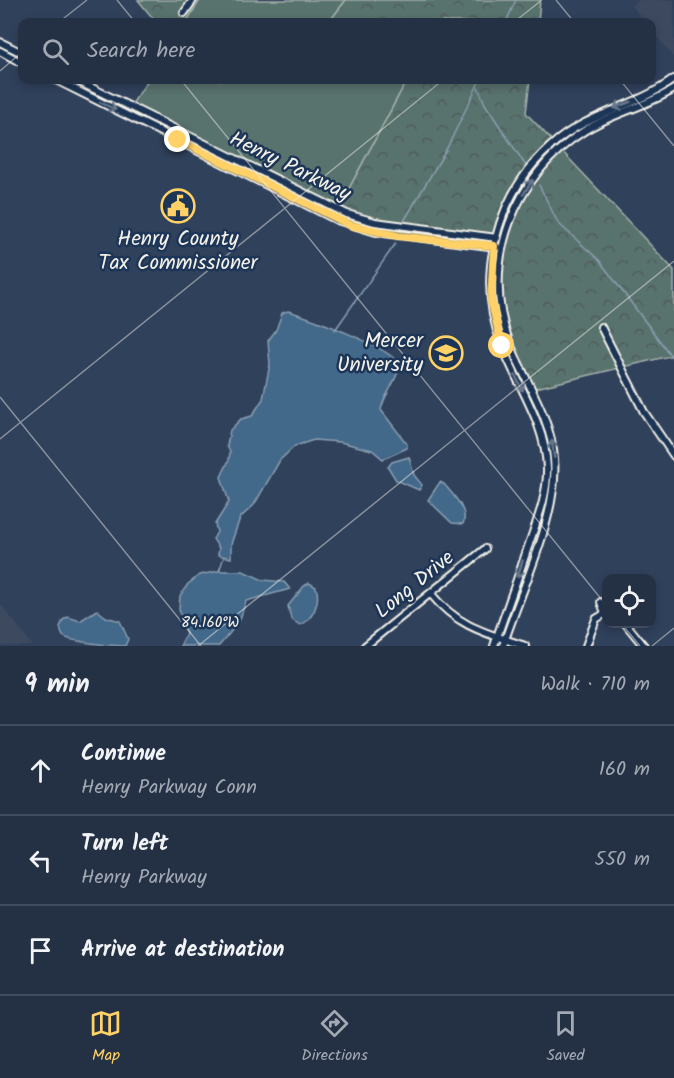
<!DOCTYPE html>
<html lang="en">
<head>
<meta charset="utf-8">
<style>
  :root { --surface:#243145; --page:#2c394c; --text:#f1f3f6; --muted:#a3a9b3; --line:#414c5e; --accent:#ffd166 }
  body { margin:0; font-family:Kalam,sans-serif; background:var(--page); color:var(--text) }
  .controls { position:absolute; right:18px; bottom:18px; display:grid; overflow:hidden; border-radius:12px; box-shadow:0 3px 9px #0003 }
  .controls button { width:54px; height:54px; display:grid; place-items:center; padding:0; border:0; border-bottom:2px solid var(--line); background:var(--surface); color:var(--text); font:30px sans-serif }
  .stop { position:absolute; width:18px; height:18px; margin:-14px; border:4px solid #ffd166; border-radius:50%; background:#fff }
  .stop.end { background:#ffd166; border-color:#fff; box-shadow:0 2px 6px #0008 }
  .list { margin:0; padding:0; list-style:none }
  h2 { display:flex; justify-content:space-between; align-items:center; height:78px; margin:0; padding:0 24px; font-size:26px }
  h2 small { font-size:20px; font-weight:400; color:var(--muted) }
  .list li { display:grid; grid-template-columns:39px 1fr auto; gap:18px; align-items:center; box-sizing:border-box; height:90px; padding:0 24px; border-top:2px solid var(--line) }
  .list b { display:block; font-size:22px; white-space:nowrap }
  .list p { margin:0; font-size:20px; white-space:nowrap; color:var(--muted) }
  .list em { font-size:20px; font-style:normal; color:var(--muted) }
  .icon { flex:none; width:33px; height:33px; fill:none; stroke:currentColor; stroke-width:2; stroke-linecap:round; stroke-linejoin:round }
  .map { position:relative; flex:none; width:674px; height:646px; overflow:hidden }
  .search { position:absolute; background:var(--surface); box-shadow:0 3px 9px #0003; left:18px; right:18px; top:18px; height:66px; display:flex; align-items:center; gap:15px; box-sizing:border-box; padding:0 21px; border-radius:12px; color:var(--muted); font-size:22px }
  .sheet { height:348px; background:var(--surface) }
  nav { display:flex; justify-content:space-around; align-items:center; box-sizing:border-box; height:84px; border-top:2px solid var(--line); background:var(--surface); font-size:16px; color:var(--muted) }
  nav a { display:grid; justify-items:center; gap:3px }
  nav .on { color:var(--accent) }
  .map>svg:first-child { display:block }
  .built { fill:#3d495f }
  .green { fill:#58726e; stroke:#a6b2ab; stroke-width:1.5 }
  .forest { fill:url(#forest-crowns); stroke:#a6b2ab; stroke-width:1.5 }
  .water { fill:#43688a; stroke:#8a9fb0; stroke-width:1.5 }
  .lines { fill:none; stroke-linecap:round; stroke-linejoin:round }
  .stream { stroke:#8a9fb0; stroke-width:1.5 }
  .minor-casing { stroke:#f4f1e8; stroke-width:10 }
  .minor { stroke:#1d3557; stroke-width:6 }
  .oneway { stroke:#68778a }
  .route { stroke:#ffd166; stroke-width:8 }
  .ticks { fill:none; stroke:#f4f1e8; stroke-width:1.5; stroke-opacity:0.45 }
  .labels { text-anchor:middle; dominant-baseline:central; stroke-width:5; stroke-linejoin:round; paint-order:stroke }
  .street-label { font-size:21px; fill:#f4f1e8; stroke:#1d3557 }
  .poi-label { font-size:21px; fill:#f4f1e8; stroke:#1d3557 }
  .ticks-label { font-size:15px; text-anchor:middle; fill:#f4f1e8; stroke:#1d3557; stroke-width:5; stroke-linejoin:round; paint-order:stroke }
</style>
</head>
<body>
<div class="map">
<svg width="674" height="646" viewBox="0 0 674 646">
  <defs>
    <pattern id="forest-crowns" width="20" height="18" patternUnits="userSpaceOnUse" patternTransform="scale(1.5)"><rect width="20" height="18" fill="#58726e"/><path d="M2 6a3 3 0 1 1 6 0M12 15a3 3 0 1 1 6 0" fill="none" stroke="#505b58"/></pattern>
  </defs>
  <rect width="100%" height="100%" fill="#30415c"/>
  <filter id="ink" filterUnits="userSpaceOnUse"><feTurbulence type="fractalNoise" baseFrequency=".0167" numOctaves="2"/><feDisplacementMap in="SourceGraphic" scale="12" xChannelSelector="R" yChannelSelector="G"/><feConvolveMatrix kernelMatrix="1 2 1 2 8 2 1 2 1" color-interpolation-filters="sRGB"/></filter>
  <g filter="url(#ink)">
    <!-- built -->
    <g class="built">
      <polygon points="639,0 674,0 674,58 652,31 652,22 645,22 631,5"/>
      <polygon points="0,603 33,646 0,646"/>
    </g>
    <!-- green -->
    <g class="green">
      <polygon points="200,0 346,0 329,22 186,22"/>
      <polygon points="148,80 407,80 336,213 130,107"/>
    </g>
    <!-- forest -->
    <g class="forest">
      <polygon points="138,0 200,0 186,22 156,22"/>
      <polygon points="346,0 540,0 538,22 329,22"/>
      <polygon points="407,80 530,80 526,113 674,270 674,355 527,390 501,325 502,249 336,213"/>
    </g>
    <!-- water -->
    <g class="water">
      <path d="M288,311C305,316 399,350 399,366C398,381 383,395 381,410L407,444V448L383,459L372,450L340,442L314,440L295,446L280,460L254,505L240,518L231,544V558L218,555L219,548L213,539L217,532L215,524L229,502L221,477L229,460L230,452L227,446L230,430L241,419L252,416L263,399L270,364L268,341L276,330L282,313Z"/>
      <polygon points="409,457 414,475 422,485 419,490 396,480 388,467 392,462"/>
      <path d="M440,482L444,484C453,495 469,510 463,524L452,523L428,500Z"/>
      <polygon points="219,571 243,571 263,580 284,582 290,589 246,601 239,622 219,646 180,646 186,634 179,609 180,596 188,584 200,575"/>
      <path d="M309,583L316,587C321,601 313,620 300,625L291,619L288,606L304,586Z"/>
      <path d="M97,610L106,617L120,621L128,639L125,646C115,646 69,642 63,636C61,634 61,630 60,627L63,620L68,617L80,621Z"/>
    </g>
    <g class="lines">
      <!-- stream -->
      <g class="stream">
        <polyline points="506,22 516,0"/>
        <polyline points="478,87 485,104 526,166"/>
        <polyline points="539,185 558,223 599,260 674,360"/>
        <polyline points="404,221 447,148 480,80"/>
        <polyline points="335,330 396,243"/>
        <polyline points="219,571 224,557"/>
      </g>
      <defs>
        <g id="minor">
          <polyline points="184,13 193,0"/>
          <polyline points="0,42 22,53"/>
          <polyline points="0,51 22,63"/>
          <polyline points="56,80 337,220 376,232 497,247"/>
          <polyline points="76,80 347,214 375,222 497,238"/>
          <polyline points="601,327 644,412 674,456"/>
          <path d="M431,594C458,627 486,633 525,646"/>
          <polyline points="601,602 605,613"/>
          <polyline points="626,624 644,646"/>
          <polyline points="365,646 485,549"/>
          <path d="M494,646C504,616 515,586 525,556C534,527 548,499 547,468C545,422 518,387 502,345C475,277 496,195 551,146C588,112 635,108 674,79"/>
          <path d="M503,646C520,592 559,515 554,459C551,416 524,380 509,341C480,263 514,175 584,131C612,113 646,107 674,89"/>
          <polyline points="586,646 596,619 606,613"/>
        </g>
      </defs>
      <!-- minor casing -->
      <use href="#minor" class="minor-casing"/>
      <!-- minor -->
      <use href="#minor" class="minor"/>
    </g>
    <!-- one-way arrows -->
    <defs><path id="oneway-shaft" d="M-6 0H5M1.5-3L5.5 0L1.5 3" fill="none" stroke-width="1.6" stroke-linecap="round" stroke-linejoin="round" transform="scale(1.5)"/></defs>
    <g class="oneway">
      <use href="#oneway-shaft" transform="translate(622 105) rotate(160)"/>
      <use href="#oneway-shaft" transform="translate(108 106) rotate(26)"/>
      <use href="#oneway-shaft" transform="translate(528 187) rotate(-57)"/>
      <use href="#oneway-shaft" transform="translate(519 383) rotate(64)"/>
      <use href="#oneway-shaft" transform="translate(553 449) rotate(-98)"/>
      <use href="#oneway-shaft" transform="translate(520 569) rotate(108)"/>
    </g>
  </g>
  <g class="lines" filter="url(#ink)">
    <!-- route -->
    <polyline class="route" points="178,140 350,225 398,236 494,246 491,300 502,346"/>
  </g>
  <!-- ticks -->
  <path class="ticks" d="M117,0L135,22M556,0L574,22M59,22L87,0M514,22L542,0M0,71L22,52M181,80L606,605M620,80L674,146M0,397L201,646M0,439L443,80M622,624L640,646M198,646L674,261M652,646L674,628"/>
  <!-- icons -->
  <defs>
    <symbol id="civic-ring" viewBox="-11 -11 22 22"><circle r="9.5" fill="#1d3557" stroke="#ffd166" stroke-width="1.5"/><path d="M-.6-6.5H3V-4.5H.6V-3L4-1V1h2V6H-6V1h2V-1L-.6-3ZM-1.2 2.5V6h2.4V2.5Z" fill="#ffd166"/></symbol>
    <symbol id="university-ring" viewBox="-11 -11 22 22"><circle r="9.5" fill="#1d3557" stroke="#ffd166" stroke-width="1.5"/><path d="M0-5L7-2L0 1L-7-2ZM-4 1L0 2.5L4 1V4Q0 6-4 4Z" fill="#ffd166"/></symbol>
  </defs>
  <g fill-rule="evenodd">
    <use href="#civic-ring" x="159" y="187" width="38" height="38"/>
    <use href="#university-ring" x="427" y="334" width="38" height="38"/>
  </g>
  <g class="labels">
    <!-- street labels -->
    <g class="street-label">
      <text transform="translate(290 167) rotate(26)">Henry Parkway</text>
      <text transform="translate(415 585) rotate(-39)">Long Drive</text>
    </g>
    <!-- poi labels -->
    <g class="poi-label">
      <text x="178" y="239">Henry County<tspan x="178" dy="24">Tax Commissioner</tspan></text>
      <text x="423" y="341" text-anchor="end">Mercer<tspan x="423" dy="24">University</tspan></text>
    </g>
  </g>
  <g class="ticks-label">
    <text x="210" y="627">84.160°W</text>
  </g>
</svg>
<div class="controls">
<button><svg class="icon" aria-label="locate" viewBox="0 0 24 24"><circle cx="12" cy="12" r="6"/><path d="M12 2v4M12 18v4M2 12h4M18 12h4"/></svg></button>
</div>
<div class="stop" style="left:502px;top:346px"></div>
<div class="stop end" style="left:178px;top:140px"></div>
<div class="search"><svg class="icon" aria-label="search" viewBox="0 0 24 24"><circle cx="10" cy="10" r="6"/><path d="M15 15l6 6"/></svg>Search here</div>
</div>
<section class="sheet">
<h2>9 min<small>Walk · 710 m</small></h2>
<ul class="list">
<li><svg class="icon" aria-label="ahead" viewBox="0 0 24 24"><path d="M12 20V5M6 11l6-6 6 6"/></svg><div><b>Continue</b><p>Henry Parkway Conn</p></div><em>160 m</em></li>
<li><svg class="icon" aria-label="left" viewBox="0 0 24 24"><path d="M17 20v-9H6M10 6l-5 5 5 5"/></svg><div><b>Turn left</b><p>Henry Parkway</p></div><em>550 m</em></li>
<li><svg class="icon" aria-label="arrive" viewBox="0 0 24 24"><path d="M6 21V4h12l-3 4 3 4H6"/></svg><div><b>Arrive at destination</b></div></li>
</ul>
</section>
<nav>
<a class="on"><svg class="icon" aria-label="map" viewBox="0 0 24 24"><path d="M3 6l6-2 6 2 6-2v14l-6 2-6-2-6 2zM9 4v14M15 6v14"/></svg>Map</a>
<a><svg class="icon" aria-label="directions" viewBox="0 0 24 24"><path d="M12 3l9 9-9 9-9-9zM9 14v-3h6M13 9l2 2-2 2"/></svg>Directions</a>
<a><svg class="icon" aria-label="saved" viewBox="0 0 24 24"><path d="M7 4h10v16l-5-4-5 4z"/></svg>Saved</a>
</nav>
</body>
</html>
